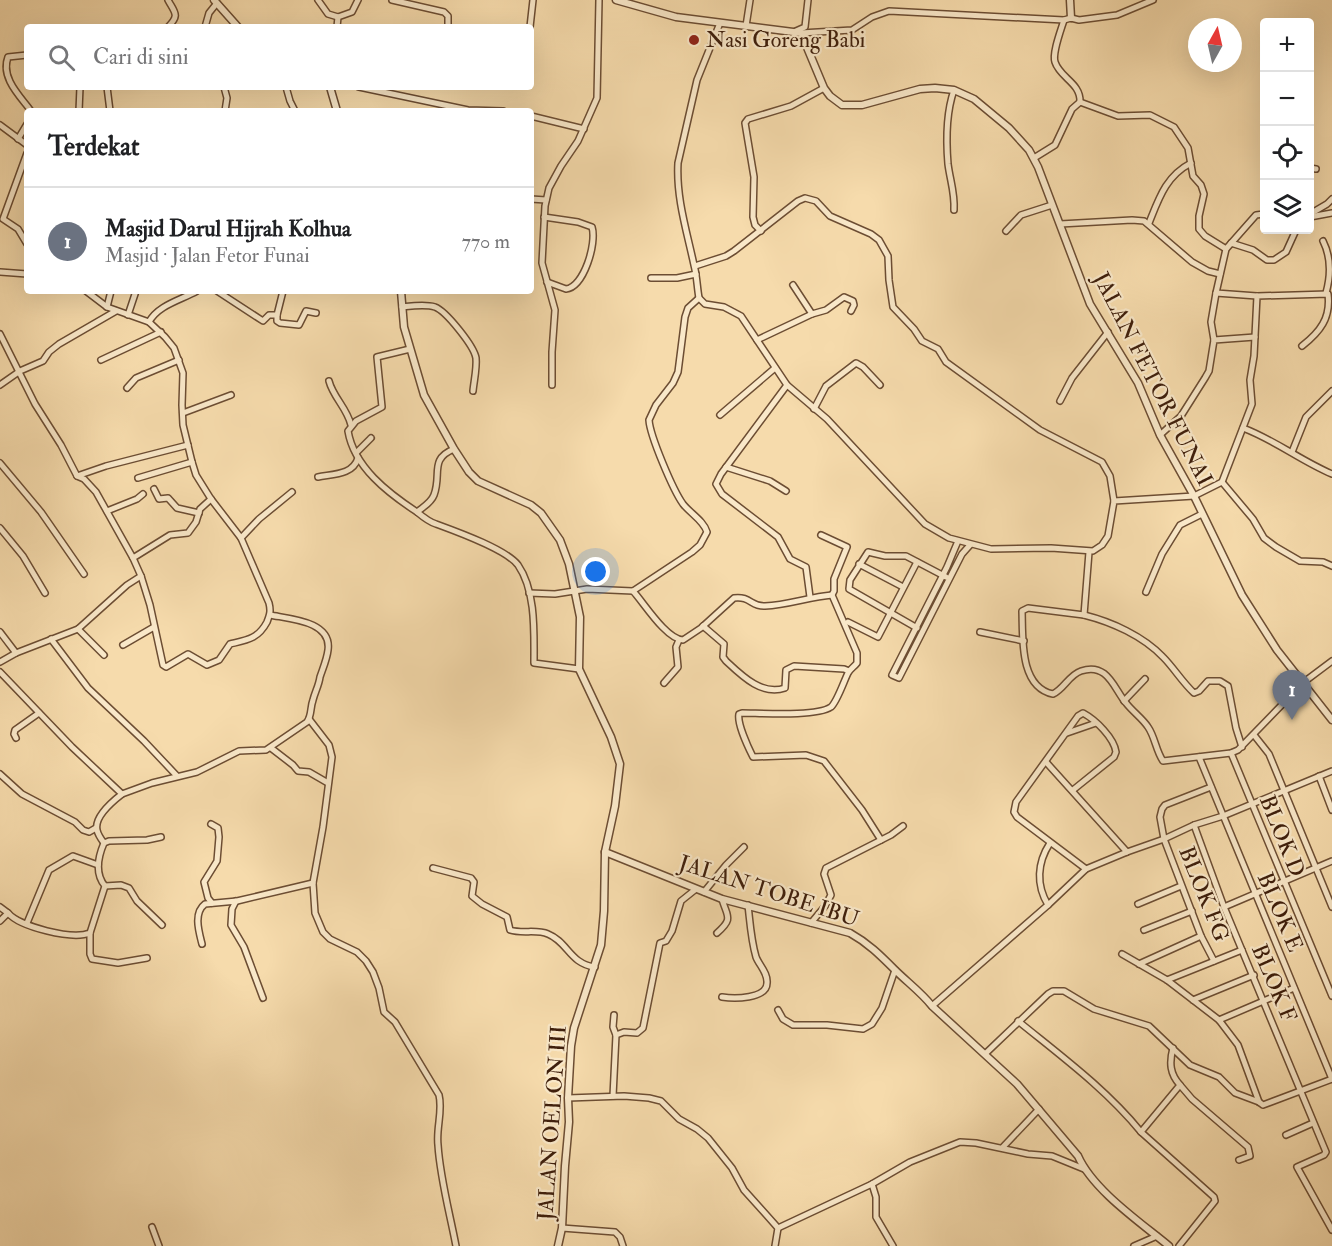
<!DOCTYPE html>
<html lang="id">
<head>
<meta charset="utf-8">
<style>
  :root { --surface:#fff; --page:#f6f6f6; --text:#202124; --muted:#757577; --line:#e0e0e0; --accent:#1a73e8 }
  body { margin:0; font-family:"IM FELL Double Pica",serif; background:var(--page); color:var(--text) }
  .controls { position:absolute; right:18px; top:18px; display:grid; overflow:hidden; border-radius:6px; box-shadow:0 6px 24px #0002 }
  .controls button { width:54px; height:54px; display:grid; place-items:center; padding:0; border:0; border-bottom:2px solid var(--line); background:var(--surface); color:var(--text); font:30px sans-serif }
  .compass { position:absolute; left:1188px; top:18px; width:54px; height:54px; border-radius:50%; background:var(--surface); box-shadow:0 6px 24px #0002; rotate:8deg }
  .you { position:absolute; left:596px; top:572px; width:21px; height:21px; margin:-15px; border:4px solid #fff; border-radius:50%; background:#1a73e8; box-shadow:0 0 0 9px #1a73e833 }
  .badge { display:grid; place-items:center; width:39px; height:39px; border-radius:50%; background:var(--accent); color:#fff; font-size:20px; font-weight:700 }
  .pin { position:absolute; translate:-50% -50px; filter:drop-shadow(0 2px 3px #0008) }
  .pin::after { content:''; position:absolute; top:32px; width:21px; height:18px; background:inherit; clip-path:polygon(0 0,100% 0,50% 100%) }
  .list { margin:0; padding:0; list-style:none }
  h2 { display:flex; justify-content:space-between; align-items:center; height:78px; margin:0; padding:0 24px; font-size:26px }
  h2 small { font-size:20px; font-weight:400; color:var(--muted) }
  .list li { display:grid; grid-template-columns:39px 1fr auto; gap:18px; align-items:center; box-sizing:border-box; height:108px; padding:0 24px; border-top:2px solid var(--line) }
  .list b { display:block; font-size:22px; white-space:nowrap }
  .list p { margin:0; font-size:20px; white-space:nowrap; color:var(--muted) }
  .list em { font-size:20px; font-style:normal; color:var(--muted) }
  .icon { flex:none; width:33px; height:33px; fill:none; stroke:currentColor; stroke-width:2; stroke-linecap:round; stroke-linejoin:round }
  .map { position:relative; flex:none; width:1332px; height:1246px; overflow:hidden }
  .search { position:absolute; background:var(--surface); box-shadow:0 6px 24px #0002; left:24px; top:24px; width:510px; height:66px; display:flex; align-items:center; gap:15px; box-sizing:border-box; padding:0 21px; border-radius:6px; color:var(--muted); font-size:22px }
  .panel { position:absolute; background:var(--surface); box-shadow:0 6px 24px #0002; left:24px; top:108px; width:510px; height:186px; border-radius:6px }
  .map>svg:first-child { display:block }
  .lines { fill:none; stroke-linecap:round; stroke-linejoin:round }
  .minor-casing { stroke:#6c4d33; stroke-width:8 }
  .tertiary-casing { stroke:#6c4d33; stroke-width:9 }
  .minor { stroke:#f9e8c9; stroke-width:5 }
  .tertiary { stroke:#f9e8c9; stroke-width:6 }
  .poi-dot { fill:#8f2418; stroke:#f9e8c9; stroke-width:2 }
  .labels { text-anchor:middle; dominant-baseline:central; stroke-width:4.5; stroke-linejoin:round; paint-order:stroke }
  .poi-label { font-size:22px; fill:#3e1e0b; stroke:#f9e8c9; text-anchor:start }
  .street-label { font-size:22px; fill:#3e1e0b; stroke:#f9e8c9 }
</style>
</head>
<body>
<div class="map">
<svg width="1332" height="1246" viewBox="0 0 1332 1246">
  <rect width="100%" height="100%" fill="#f6dbac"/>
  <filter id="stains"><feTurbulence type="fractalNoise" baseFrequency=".00333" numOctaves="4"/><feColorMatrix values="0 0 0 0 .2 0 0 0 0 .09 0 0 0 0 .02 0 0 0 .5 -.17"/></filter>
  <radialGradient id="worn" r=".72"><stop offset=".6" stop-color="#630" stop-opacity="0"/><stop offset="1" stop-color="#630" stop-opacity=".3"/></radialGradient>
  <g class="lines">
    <defs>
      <g id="minor">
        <path d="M168,0C175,13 180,15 168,27"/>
        <polyline points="318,0 328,14 338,17"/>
        <polyline points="392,0 444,12 448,16 448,27"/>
        <path d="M1064,20C1061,30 1052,53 1055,62C1060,78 1081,83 1080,102"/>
        <path d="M720,23L697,80L678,163C676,198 687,232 694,265C697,276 697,287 699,298L705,304L724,307L741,316L787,385L827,419L925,524L949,538L991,549L1051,548L1093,551L1102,545L1108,536L1114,501L1194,496L1222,482L1252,404L1250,380L1254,356L1257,296L1328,294C1331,318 1320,332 1302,346"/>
        <polyline points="746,26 750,0"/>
        <polyline points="205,27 209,13 217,3"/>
        <polyline points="337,27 338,17 352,12 358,0"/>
        <polyline points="530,27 533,0"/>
        <polyline points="796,31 805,27 808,0"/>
        <polyline points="801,33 852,30 872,17 889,11 1064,20 1071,18 1079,20 1117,15 1153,0"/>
        <path d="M27,55L8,57C0,78 21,97 31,111"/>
        <polyline points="107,87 110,111"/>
        <polyline points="224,87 227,98 225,111"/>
        <polyline points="286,87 290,101 295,111"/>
        <polyline points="359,87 468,110 503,111"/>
        <polyline points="79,111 80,87"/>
        <polyline points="531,116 584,129"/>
        <polyline points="0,125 27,145"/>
        <polyline points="18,139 27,124"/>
        <polyline points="27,153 3,219 18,229 27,244"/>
        <polyline points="1034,158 1055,145 1072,109 1080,102 1118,116 1150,115 1174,127 1188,148 1193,176 1201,185 1204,194 1199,216 1199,229 1205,236 1226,249"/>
        <polyline points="1310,168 1316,169"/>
        <polyline points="531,199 546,200"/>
        <path d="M954,210C955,193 950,180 948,164C946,140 946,113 954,90"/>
        <polyline points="1310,214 1327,204 1332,199"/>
        <path d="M544,217L578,222L592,227C597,243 584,287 566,289L547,282"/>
        <polyline points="1310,217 1332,213"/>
        <path d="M1149,223C1159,198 1166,176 1191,163"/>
        <polyline points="1060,224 1132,220 1144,221 1192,262 1208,271 1220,274"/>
        <polyline points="761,231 755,225 753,217 754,177 745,123 748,119 791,106 824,88"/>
        <polyline points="1006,231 1021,215 1052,205"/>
        <path d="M1323,241C1331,257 1331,275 1326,293"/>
        <polyline points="1231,243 1253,250 1267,260 1274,260 1286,252 1296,230"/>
        <polyline points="695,266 726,256 734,251 798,201 805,198 816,201 830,216 871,234 879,240 888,256 889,280 893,307 914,329 922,341 938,349 946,362 1040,430 1102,462 1110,476 1114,501"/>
        <polyline points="0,272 27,274"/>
        <polyline points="651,278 677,278 696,274"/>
        <polyline points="217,291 263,321 269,315 277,315 283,291"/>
        <polyline points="1257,296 1216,293 1226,249 1256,215 1264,214"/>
        <polyline points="107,307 111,291"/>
        <path d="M402,307C412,306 425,304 435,307C446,311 474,346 476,358C477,368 474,381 473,391"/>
        <polyline points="812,314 826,310 844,297 853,301 854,305 851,311"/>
        <polyline points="128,315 136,291"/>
        <polyline points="277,315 277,321 280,323 299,325 306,311 316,313"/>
        <path d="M149,322C158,305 181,300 197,291"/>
        <path d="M0,334L35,404L61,445L77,476L84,479L96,492L133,558L141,576L150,605L163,665L166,667L188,654L207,665L219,660L230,644C247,640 258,639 267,622C270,614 271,611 269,603L241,538L211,499L196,475L192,462L183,425L182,405L183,373L174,348L165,337L149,322L107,307L86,291"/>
        <polyline points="757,340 812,314 793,285"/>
        <polyline points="1214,340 1211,322 1216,293"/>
        <path d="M410,349L377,357L382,407L356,421L348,431C354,467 388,493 417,512C423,517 429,522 436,524C455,531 506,549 518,565C536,591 534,632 534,663L579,669"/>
        <polyline points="101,360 161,332"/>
        <path d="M329,381C333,397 347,408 351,425"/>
        <polyline points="0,385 20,371 43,361 49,352 59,344 116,311"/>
        <polyline points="552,385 552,352 555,310 542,263 545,206 549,188 561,166 578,141 597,98 599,0"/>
        <polyline points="787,385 721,474 716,484 722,494 778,537 790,559 806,567 810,597"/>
        <polyline points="127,388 136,378 179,360"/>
        <polyline points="1060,401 1072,378 1108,332"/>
        <polyline points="814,409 826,386 856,363 863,367 880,385"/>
        <polyline points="183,413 231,395"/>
        <polyline points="720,415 775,368"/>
        <path d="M1243,428C1275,440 1301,461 1332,474"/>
        <polyline points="1160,435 1181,416 1205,378 1209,371 1214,340 1255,337"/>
        <polyline points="1292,452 1306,417 1332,391"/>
        <polyline points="356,453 371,438"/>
        <polyline points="0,463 41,512 84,574"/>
        <polyline points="726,467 770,481 786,491"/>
        <polyline points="77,476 106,466 188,445"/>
        <path d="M318,477C333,474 353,475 358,458"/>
        <polyline points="138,478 192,462"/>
        <polyline points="1222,482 1253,519 1264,538 1276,547 1300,561 1323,562 1332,566"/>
        <polyline points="154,489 159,499 168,498 177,508 199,513"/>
        <polyline points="107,511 137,499 143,494"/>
        <path d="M417,512C423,507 431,503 434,495C442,474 429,459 454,449"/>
        <polyline points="0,528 23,556 45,593"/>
        <path d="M821,535L847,547L834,579V591L832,595L857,653V663C854,667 850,669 848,673C844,681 837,702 831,707C816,717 760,713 742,713L739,714C737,723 748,747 753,757L806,755L824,761L862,810L881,840"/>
        <polyline points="241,538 259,519 292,492"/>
        <polyline points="958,541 947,567 892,675 899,678 962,554 970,545"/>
        <path d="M1089,552L1084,615L1028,608L1022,611C1023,637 1019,687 1053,694C1064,689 1069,675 1081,671C1108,662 1114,689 1126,703C1133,712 1142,718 1148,727C1155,737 1156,751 1163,761L1231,753L1238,750L1304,682L1332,661"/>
        <polyline points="133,558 170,535 188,533 196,522 200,509 211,499"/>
        <polyline points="859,564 903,587"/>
        <path d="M633,591L692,552L700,545L707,532C704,521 690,513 683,504C673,490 650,436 649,420L656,405L673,383L678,372L685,317L688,308L699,298"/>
        <polyline points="1146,592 1162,554 1180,525 1202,514"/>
        <path d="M529,593L555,594L587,589L633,591C644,603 666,639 683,640L701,628L734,598C751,596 751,607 765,606C788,605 809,597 832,595"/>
        <path d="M1084,615C1112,622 1143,636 1163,657C1174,668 1182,682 1194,693L1199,691L1208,681H1220L1228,686L1236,728L1242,747"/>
        <polyline points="848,622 878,637 917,562"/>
        <path d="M703,626L724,644L723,657L726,661C742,676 762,696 785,688L786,670L794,666L844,669L849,671"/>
        <polyline points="917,628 849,589 850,580 868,552 885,556 906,556 946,577"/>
        <polyline points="78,629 104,655"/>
        <polyline points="0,632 16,653 78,629 127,585 141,576"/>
        <polyline points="980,632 1024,641"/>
        <polyline points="51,639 88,688 144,741 177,776"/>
        <polyline points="123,645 154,627"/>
        <polyline points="0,662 16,653"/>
        <path d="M0,672L72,747L122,794C113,801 94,817 97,830C98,835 101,839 104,843"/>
        <polyline points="664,683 678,667 676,647 679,640"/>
        <polyline points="1124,701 1145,679"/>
        <polyline points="309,719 329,745 332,757 323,827 313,883"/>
        <polyline points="1067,733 1096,723"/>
        <polyline points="1254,735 1269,754 1332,907"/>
        <polyline points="16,738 14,734 15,730 39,713"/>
        <polyline points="271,748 293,765 298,771 309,772 328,783"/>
        <polyline points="1231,753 1332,996"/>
        <polyline points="1199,757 1332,1079"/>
        <polyline points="1046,762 1127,852"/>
        <polyline points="0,774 22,794 75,822 83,830 89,832 96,828"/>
        <polyline points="1319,776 1332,810"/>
        <polyline points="1211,787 1165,805 1162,809 1160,817 1164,839 1201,936 1214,961"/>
        <path d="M1073,790L1114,757L1116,752C1114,738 1096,720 1083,713L1078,716L1016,802L1014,812L1017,817L1086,869"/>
        <path d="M122,794L152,783L197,772L239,751L266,750L307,722C312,715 310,708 313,700C315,692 319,685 320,677C323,668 327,659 328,650C332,621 290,619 270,615"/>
        <polyline points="211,824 218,828 219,837 217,861 204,882 208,898 212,903"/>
        <polyline points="1194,825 1224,907 1326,1152 1324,1155 1297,1167 1332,1230"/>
        <path d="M433,868L471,878L474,882L472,896L482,904L507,917L510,930C522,934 537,929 548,934C568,942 570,964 595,967"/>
        <polyline points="105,886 121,885 129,888 137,901 162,925"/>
        <polyline points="704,892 726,865 744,847"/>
        <polyline points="236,901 232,909 231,925 244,947 263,998"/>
        <polyline points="1138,904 1181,886"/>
        <path d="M1048,905C1036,885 1037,863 1050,843"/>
        <polyline points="0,907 8,913"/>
        <polyline points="1224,907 1332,861"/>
        <path d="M0,921L8,913C20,927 72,940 90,933L105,886C95,874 98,857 104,843L109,841L147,840L161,837"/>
        <polyline points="27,923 49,870 73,856 98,865"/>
        <polyline points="811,923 825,906 831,895 824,874 826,868 891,835 903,826"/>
        <polyline points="1144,930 1192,911"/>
        <polyline points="90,933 90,954 92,959 118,963 147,958"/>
        <path d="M717,933C734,918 727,917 722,899"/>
        <path d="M202,944C199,932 193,913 205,904L237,901L313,883L315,913L323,932L330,939L357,952L366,961L373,972L379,988L384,1012L395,1022L439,1095C443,1111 436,1128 438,1145C440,1178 450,1214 456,1246"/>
        <polyline points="1122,954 1167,980 1219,1020 1238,1045 1259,1102"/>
        <polyline points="1139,964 1201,936"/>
        <polyline points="1167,980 1242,950"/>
        <path d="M722,997C734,999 767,999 767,983C768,973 759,965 756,957C751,940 750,922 748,905"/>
        <polyline points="1193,1000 1254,975"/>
        <polyline points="932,1006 1048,905 1086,869 1127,852 1164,839 1194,825 1223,816 1332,771"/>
        <polyline points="778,1010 783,1019 793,1025 827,1025 863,1029 872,1024 882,1008 895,970"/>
        <polyline points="614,1015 613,1027 616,1035"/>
        <polyline points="1219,1020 1294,988"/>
        <path d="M1018,1021C1061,1056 1106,1089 1141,1132"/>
        <path d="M1173,1048C1169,1063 1170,1074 1180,1085L1141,1132L1214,1197L1215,1201L1179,1246"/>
        <polyline points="985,1054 1048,994 1053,991 1064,991 1094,1009 1149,1026 1190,1065 1219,1077 1235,1093 1259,1102 1263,1105 1332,1079"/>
        <polyline points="1180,1085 1192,1099 1248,1147 1250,1156 1239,1160"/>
        <polyline points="613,1096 616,1035 624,1032 637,1033 643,1028 660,943 666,941 672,931 681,901 696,889"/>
        <polyline points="568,1098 624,1096 649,1098 661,1101 679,1119 697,1129 708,1138 732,1168 744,1190 778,1228 775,1246"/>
        <polyline points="1286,1135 1313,1123"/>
        <polyline points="1003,1147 1039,1109"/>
        <polyline points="872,1184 876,1197 876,1217 893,1246"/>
        <polyline points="152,1227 159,1246"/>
        <polyline points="562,1228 615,1232 620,1237 623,1246"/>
        <polyline points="778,1228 872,1184 910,1162 960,1142 976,1143 1028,1154 1052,1156 1084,1169"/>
        <polyline points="1134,1246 1157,1236"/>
      </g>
      <g id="tertiary">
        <polyline points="214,0 238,27"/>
        <polyline points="616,0 676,17 801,33 824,88 830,96 842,105 862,105 920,89 935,88 954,90 974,99 1009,128 1029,150 1038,167 1090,304 1138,383 1160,435 1194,496 1242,595 1277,650 1332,720"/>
        <polyline points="1070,0 1071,18"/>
        <polyline points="330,87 337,111"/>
        <polyline points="401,291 404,327 424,395 454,449 469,472 478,481 531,505 541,513 560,540 569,564 580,617 579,669 611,737 620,764 615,806 605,852 604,911 601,945 574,1028 571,1046 568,1098 569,1122 565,1166 562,1228 558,1246"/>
        <path d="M605,852L722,899L850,933C868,943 880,955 894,969C907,982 921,992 932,1006L1017,1084L1078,1156C1093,1190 1140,1222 1169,1246"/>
      </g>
    </defs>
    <!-- minor casing -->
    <use href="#minor" class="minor-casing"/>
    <!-- tertiary casing -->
    <use href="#tertiary" class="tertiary-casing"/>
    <!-- minor -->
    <use href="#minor" class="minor"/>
    <!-- tertiary -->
    <use href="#tertiary" class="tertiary"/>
  </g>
  <!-- markers -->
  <circle class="poi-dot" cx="694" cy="40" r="6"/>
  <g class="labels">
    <!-- poi labels -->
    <g class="poi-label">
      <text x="706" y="40">Nasi Goreng Babi</text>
    </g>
    <!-- street labels -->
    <g class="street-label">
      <text transform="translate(1153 379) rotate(63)">JALAN FETOR FUNAI</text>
      <text transform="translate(1282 836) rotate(68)">BLOK D</text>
      <text transform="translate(769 891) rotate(18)">JALAN TOBE IBU</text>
      <text transform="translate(1204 894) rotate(68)">BLOK FG</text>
      <text transform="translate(1280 912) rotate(67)">BLOK E</text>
      <text transform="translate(1274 983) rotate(67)">BLOK F</text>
      <text transform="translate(552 1123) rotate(-86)">JALAN OELON III</text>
    </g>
  </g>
  <rect width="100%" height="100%" filter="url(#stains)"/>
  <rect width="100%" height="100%" fill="url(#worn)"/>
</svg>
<div class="controls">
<button>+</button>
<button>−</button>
<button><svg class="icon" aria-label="locate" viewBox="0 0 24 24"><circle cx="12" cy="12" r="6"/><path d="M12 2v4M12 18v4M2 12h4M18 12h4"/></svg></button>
<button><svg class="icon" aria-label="layers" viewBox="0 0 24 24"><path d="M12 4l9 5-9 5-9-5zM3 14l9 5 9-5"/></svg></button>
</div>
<svg class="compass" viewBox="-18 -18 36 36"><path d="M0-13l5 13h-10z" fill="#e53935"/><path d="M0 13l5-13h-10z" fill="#757577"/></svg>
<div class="you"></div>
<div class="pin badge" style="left:1292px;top:720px;background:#6b7280">1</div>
<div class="search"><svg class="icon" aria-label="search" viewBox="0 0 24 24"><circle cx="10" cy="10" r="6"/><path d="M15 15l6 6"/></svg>Cari di sini</div>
<section class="panel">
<h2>Terdekat<small></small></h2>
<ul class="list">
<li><span class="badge" style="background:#6b7280">1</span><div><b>Masjid Darul Hijrah Kolhua</b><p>Masjid · Jalan Fetor Funai</p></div><em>770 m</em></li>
</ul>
</section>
</div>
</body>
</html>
